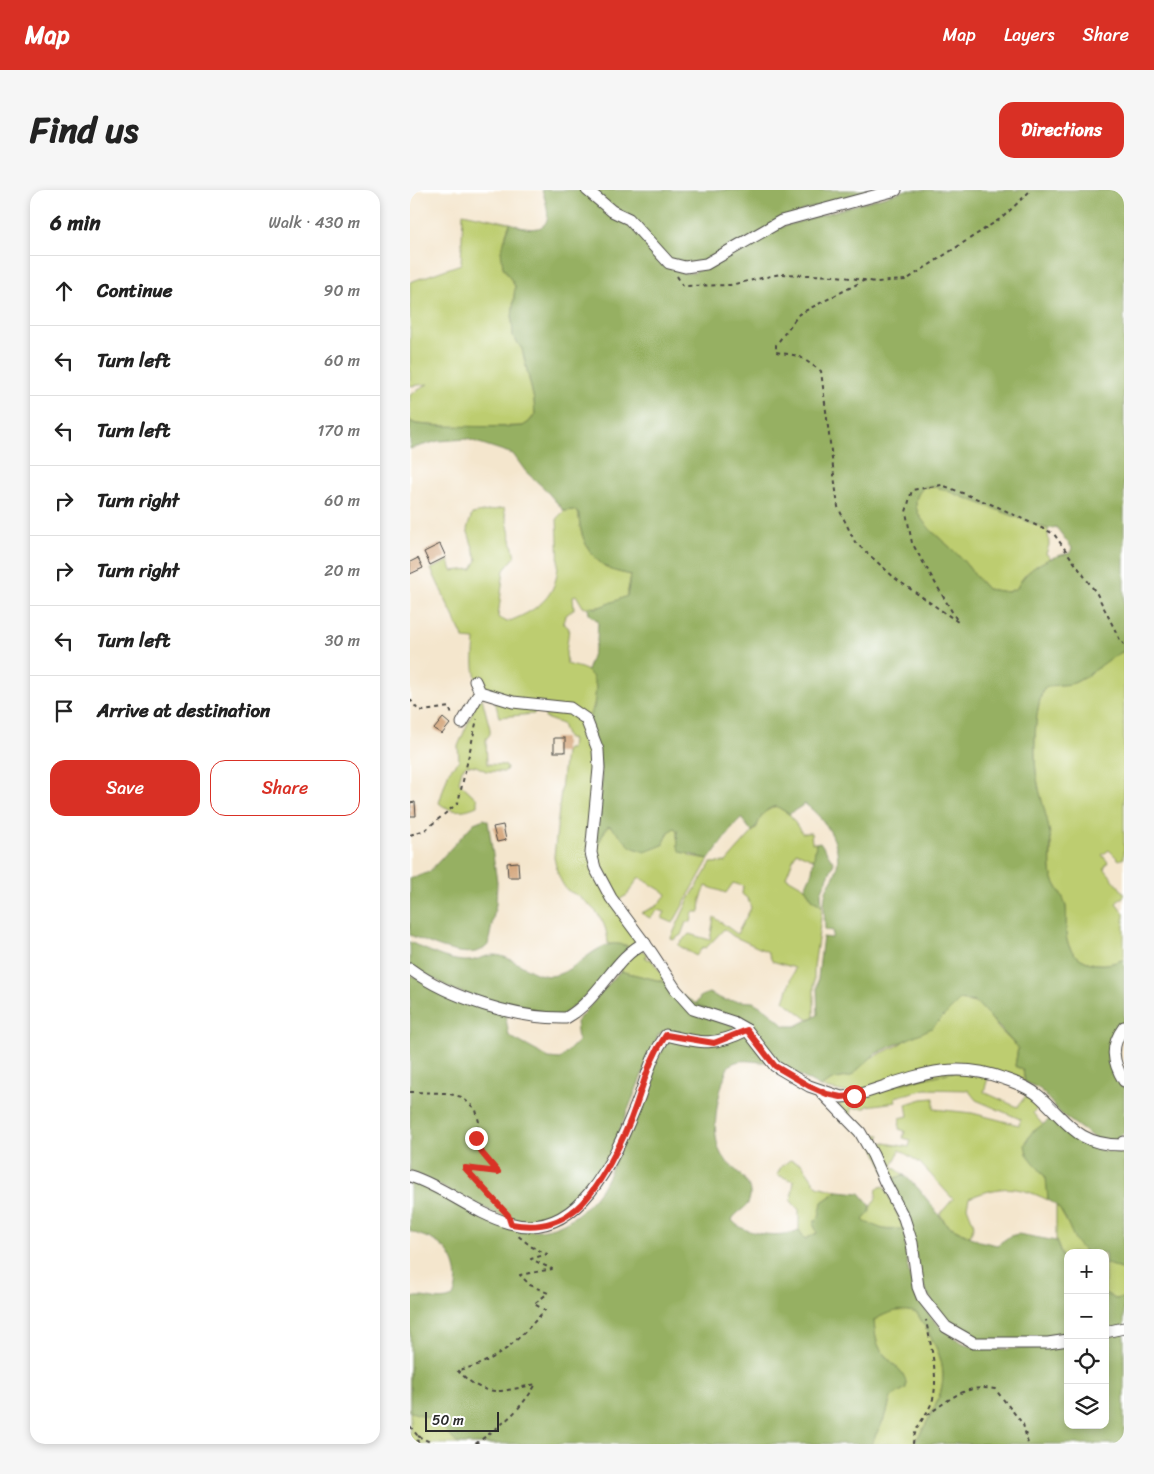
<!DOCTYPE html>
<html lang="en">
<head>
<meta charset="utf-8">
<style>
  :root { --surface:#fff; --page:#f6f6f6; --text:#222; --muted:#767676; --line:#e0e0e0; --accent:#d93025 }
  body { margin:0; font-family:Sriracha,sans-serif; background:var(--page); color:var(--text) }
  .controls { position:absolute; right:15px; bottom:15px; display:grid; overflow:hidden; border-radius:10px; box-shadow:0 2px 8px #0003 }
  .controls button { width:45px; height:45px; display:grid; place-items:center; padding:0; border:0; border-bottom:1px solid var(--line); background:var(--surface); color:var(--text); font:25px sans-serif }
  .scale { position:absolute; left:15px; bottom:12px; width:74px; box-sizing:border-box; padding-left:5px; border:2px solid #2b2b2b; border-top:0; font-size:14px; line-height:18px; white-space:nowrap; color:#2b2b2b; -webkit-text-stroke:4px #fff; paint-order:stroke }
  .stop { position:absolute; width:15px; height:15px; margin:-11px; border:4px solid #d93025; border-radius:50%; background:#fff }
  .stop.end { background:#d93025; border-color:#fff; box-shadow:0 1px 5px #0008 }
  .list { margin:0; padding:0; list-style:none }
  h2 { display:flex; justify-content:space-between; align-items:center; height:65px; margin:0; padding:0 20px; font-size:21px }
  h2 small { font-size:16px; font-weight:400; color:var(--muted) }
  .list li { display:grid; grid-template-columns:32px 1fr auto; gap:15px; align-items:center; box-sizing:border-box; height:70px; padding:0 20px; border-top:1px solid var(--line) }
  .list b { display:block; font-size:19px; white-space:nowrap }
  .list em { font-size:16px; font-style:normal; color:var(--muted) }
  .actions { display:flex; gap:10px; padding:15px 20px }
  .actions a { flex:1; padding:11px 0; border:1px solid var(--accent); border-radius:15px; text-align:center; font-size:18px; color:var(--accent) }
  .actions .main { background:var(--accent); color:#fff }
  .icon { flex:none; width:28px; height:28px; fill:none; stroke:currentColor; stroke-width:2; stroke-linecap:round; stroke-linejoin:round }
  .map { position:relative; flex:none; width:714px; height:1254px; overflow:hidden; border-radius:15px }
  header { display:flex; align-items:center; gap:30px; box-sizing:border-box; height:70px; padding:0 25px; background:var(--accent); color:#fff }
  header strong { font-size:24px }
  nav { display:flex; gap:28px; margin-inline-start:auto; font-size:18px }
  .intro { display:flex; align-items:center; justify-content:space-between; box-sizing:border-box; height:120px; padding:0 30px }
  h1 { margin:0; font-size:35px }
  .button { padding:12px 22px; border-radius:15px; background:var(--accent); color:#fff; font-size:18px; font-weight:700 }
  main { display:flex; gap:30px; padding:0 30px }
  aside { flex:1; background:var(--surface); border-radius:15px; box-shadow:0 2px 8px #0003 }
  .map>svg:first-child { display:block }
  .green { fill:#bdcd6f; stroke:#747c4d }
  .forest { fill:#96b062; stroke:#606e46; fill-rule:evenodd }
  .building { fill:#d5a980 }
  .lines { fill:none; stroke-linecap:round; stroke-linejoin:round }
  .minor-casing { stroke:#494743; stroke-width:13 }
  .path { stroke:#494743; stroke-width:2; stroke-dasharray:4 4; stroke-linecap:butt }
  .minor { stroke:#fff; stroke-width:11 }
  .route { stroke:#d93025; stroke-width:6 }
</style>
</head>
<body>
<header>
<strong>Map</strong>
<nav><a>Map</a><a>Layers</a><a>Share</a></nav>
</header>
<div class="intro"><h1>Find us</h1><a class="button">Directions</a></div>
<main>
<aside>
<h2>6 min<small>Walk · 430 m</small></h2>
<ul class="list">
<li><svg class="icon" aria-label="ahead" viewBox="0 0 24 24"><path d="M12 20V5M6 11l6-6 6 6"/></svg><div><b>Continue</b></div><em>90 m</em></li>
<li><svg class="icon" aria-label="left" viewBox="0 0 24 24"><path d="M17 20v-9H6M10 6l-5 5 5 5"/></svg><div><b>Turn left</b></div><em>60 m</em></li>
<li><svg class="icon" aria-label="left" viewBox="0 0 24 24"><path d="M17 20v-9H6M10 6l-5 5 5 5"/></svg><div><b>Turn left</b></div><em>170 m</em></li>
<li><svg class="icon" aria-label="right" viewBox="0 0 24 24"><path d="M7 20v-9h11M14 6l5 5-5 5"/></svg><div><b>Turn right</b></div><em>60 m</em></li>
<li><svg class="icon" aria-label="right" viewBox="0 0 24 24"><path d="M7 20v-9h11M14 6l5 5-5 5"/></svg><div><b>Turn right</b></div><em>20 m</em></li>
<li><svg class="icon" aria-label="left" viewBox="0 0 24 24"><path d="M17 20v-9H6M10 6l-5 5 5 5"/></svg><div><b>Turn left</b></div><em>30 m</em></li>
<li><svg class="icon" aria-label="arrive" viewBox="0 0 24 24"><path d="M6 21V4h12l-3 4 3 4H6"/></svg><div><b>Arrive at destination</b></div></li>
</ul>
<div class="actions"><a class="main">Save</a><a>Share</a></div>
</aside>
<div class="map">
<svg width="714" height="1254" viewBox="0 0 714 1254">
  <rect width="100%" height="100%" fill="#fff"/>
  <filter id="ink" filterUnits="userSpaceOnUse"><feTurbulence type="fractalNoise" baseFrequency=".02" numOctaves="2"/><feDisplacementMap in="SourceGraphic" scale="10" xChannelSelector="R" yChannelSelector="G"/><feConvolveMatrix kernelMatrix="1 2 1 2 8 2 1 2 1" color-interpolation-filters="sRGB"/></filter>
  <filter id="wash" filterUnits="userSpaceOnUse"><feTurbulence type="fractalNoise" baseFrequency=".0096" numOctaves="4" result="noise"/><feDisplacementMap in="SourceGraphic" scale="20" xChannelSelector="R" yChannelSelector="G"/><feGaussianBlur stdDeviation="1.12" result="paint"/><feColorMatrix in="noise" values="0 0 0 0 0 0 0 0 0 0 0 0 0 0 0 0 0 1.4 0 .05"/><feComposite in="paint" operator="in"/></filter>
  <g filter="url(#wash)">
    <rect width="100%" height="100%" fill="#f4e6cd"/>
    <!-- green -->
    <g class="green">
      <polygon points="53,23 100,33 96,44 93,77 105,96 102,129 103,146 112,159 124,210 125,224 119,232 113,236 50,237 6,234 0,231 0,205 18,194 0,196 0,92 51,74"/>
      <path d="M514,297H527L638,339L639,355L636,364L641,368C626,376 614,382 607,398L598,402L577,399C566,388 558,375 547,364C531,347 488,321 514,297Z"/>
      <path d="M94,318L105,367L94,380L88,427L97,432C156,410 149,383 147,328L154,321L164,320L169,324C169,345 179,367 198,378C204,382 214,383 221,385L217,406C202,414 190,419 173,417L166,405L163,406L164,419L155,426L153,433L159,438L156,463L157,474C163,476 170,477 176,480C192,489 186,514 179,527C157,522 84,510 71,496C61,486 64,463 65,450L54,449L21,379L39,371L42,381L62,379L67,370L57,339L62,324Z"/>
      <path d="M714,461V668L709,670L699,660L692,665L698,672L694,678L714,703V706L706,713L714,723V769C697,777 675,777 662,761C652,748 658,732 656,717C654,705 645,697 642,686C639,674 642,663 641,652C638,630 630,610 627,589C623,564 624,520 634,498C645,493 658,497 668,491C684,482 697,469 714,461Z"/>
      <path d="M72,508L80,539V544L76,549L77,574L95,575L97,579L94,582L76,581L66,576L57,575L52,579L49,592L67,609V616C53,622 41,623 29,613L39,581L49,570L48,556L67,512Z"/>
      <polygon points="85,511 125,517 124,524 89,527"/>
      <path d="M136,517L171,526L187,563L179,668L228,749L220,758L216,755L198,754C197,731 186,719 168,706C165,704 160,702 157,700C149,691 146,678 144,667L155,562L157,559H161L162,549L157,548L152,534L135,528Z"/>
      <polygon points="366,616 379,624 392,643 401,643 402,653 406,653 405,670 386,662 376,687 395,698 403,710 412,716 412,721 404,777 404,827 397,829 374,811 385,778 362,771 358,762 323,746 314,739 296,758 293,757 286,766 268,755 279,744 300,750 304,727 327,744 341,718 338,709 332,704 333,696 323,693 316,703 296,696 291,709 290,722 283,722 281,732 276,732 271,745 263,750 261,748 278,711 301,673 316,672 347,637 351,624"/>
      <polygon points="197,636 204,638 221,657 253,655 259,642 264,638 267,640 267,648 280,666 299,669 263,733 252,728 255,722 247,720 240,728 231,723 247,716 257,704 229,687 217,705 207,711 196,697 184,655 189,652"/>
      <polygon points="231,760 237,764 235,767 239,770 240,768 259,793 210,781 217,771"/>
      <polygon points="550,810 570,814 589,839 608,858 605,876 613,880 615,892 563,877 444,904 410,897 422,890 441,886 456,870 487,856"/>
      <path d="M543,882L578,888L574,902L607,917L619,902L633,913L623,923L633,935C600,958 622,962 635,987C639,994 638,1002 638,1010C607,995 591,995 559,1008L557,1017L564,1035L560,1046L537,1035L530,1024L543,1009L510,973L490,960L482,976L494,985L479,990L458,944L470,945L469,952L499,957L501,950L493,948L495,941L489,939L490,928L498,926L496,914L512,909L524,908V919L562,923L609,935L610,929L566,910L558,900L516,899L485,907L486,912L457,916L456,918H441L440,928L423,909Z"/>
      <polygon points="380,970 392,974 407,996 428,1001 412,1012 408,1043 395,1049 389,1040 389,1020 381,1011 384,991 367,985 371,977"/>
      <path d="M474,996L494,1039C481,1042 463,1040 453,1030L466,1008L467,998Z"/>
      <polygon points="646,1013 673,1060 677,1063 658,1063 658,1081 646,1051"/>
      <polygon points="695,1073 714,1080 714,1108 705,1109 695,1103"/>
      <path d="M493,1119L507,1123C529,1161 545,1182 521,1224C516,1234 510,1246 502,1254H461L476,1225L481,1207L496,1198C498,1181 479,1173 471,1160C465,1152 465,1139 464,1130L477,1123Z"/>
      <polygon points="0,1179 88,1254 0,1254"/>
    </g>
    <!-- forest -->
    <g class="forest">
      <path d="M132,0H170L219,34L255,75L273,83H283L319,66L358,41L496,0H714V461C697,469 684,483 668,491C658,497 645,493 634,498C624,520 623,565 627,589C630,607 637,625 640,644C642,658 639,672 642,686C645,697 654,705 656,717C658,732 652,748 662,761C675,777 697,777 714,769V833L707,838L711,892L714,900V943L703,952L687,950L651,924L630,899L615,892L613,880L605,876L608,858L566,812L550,810L522,838L465,864L441,886L422,890L410,897L364,871L345,839L326,828L284,816L291,806L299,803L314,810L343,812L357,820L375,836H386L408,825L407,797L412,754L413,747L422,748L423,741L415,740C415,728 413,716 415,705C416,697 422,691 425,684C435,657 416,629 395,614L379,624L366,616C348,622 353,630 342,642L331,628L325,634L299,669L271,662L268,657L267,640L264,638L259,642L253,655L235,662L221,657L200,636L197,637L189,652L184,655L192,590L179,527L184,517L186,496L182,486L177,481L187,451L188,431L179,424L178,417L187,418L217,406L221,385C214,383 204,382 198,378C179,367 169,345 169,324L164,320L154,321L133,297L116,282L103,264L57,249L28,251L0,259V231L6,234L31,236L99,237L113,236L119,232L125,225L124,210L112,159L103,146L102,129L105,96L93,77L91,61L100,33C106,34 110,38 115,38C146,43 138,18 132,0ZM514,297H527L638,339L646,337L662,358L660,363C638,367 616,378 607,398L598,402L577,399C566,388 558,375 547,364C531,347 488,321 514,297Z"/>
      <polygon points="182,0 476,0 396,19 295,71 278,73 262,72"/>
      <path d="M74,629L78,631L87,692L86,714L78,755C62,774 19,753 0,745V689L19,682L64,633Z"/>
      <polygon points="410,652 424,673 411,703 412,716 403,710 395,698 402,682 406,653"/>
      <path d="M0,752C17,760 35,770 54,771C65,772 75,765 84,765C107,766 126,793 149,784C173,776 193,742 220,758L199,786L151,827L95,816L41,799L0,775Z"/>
      <path d="M210,781L259,793L263,800L325,837C311,857 273,845 253,842L248,845L201,962L178,1002L140,1032L101,1031L0,981V785L95,823L99,846L139,868L150,869L168,851L166,832Z"/>
      <path d="M340,844L357,872C343,873 329,866 318,877C309,900 299,940 311,964C319,979 346,989 339,1011C337,1019 325,1022 322,1030C333,1046 374,1048 389,1040L395,1049L407,1043L403,1033L409,1027L412,1012L428,1001L450,1003L460,1015V1022L453,1030L455,1032L473,1039H494C496,1058 496,1078 503,1096C512,1123 544,1157 574,1159C601,1160 630,1157 658,1155V1235H695V1148L714,1143V1254H502C510,1246 516,1234 521,1224C545,1182 529,1161 507,1123C490,1118 480,1121 464,1130C465,1140 465,1152 471,1160C479,1174 498,1180 496,1198L481,1207L476,1225L461,1254H49C40,1249 37,1240 29,1234C21,1228 10,1224 0,1222V1109C13,1102 26,1115 43,1107C51,1088 46,1064 26,1052C19,1047 8,1045 0,1041V988L103,1038C138,1046 163,1033 186,1006C199,991 208,961 215,943C228,911 241,880 258,849Z"/>
      <path d="M643,927C663,946 685,966 714,961V1080L695,1073V1063C689,1063 680,1064 675,1061C658,1050 660,1020 638,1010L636,988L617,964L615,955L621,943Z"/>
      <path d="M494,985L508,998L537,1035L569,1051L587,1055L600,1046L608,1044L646,1051L658,1081V1148C632,1149 594,1153 569,1150C514,1143 493,1035 479,990Z"/>
      <polygon points="695,1103 705,1109 714,1108 714,1137 695,1141"/>
    </g>
    <g id="blocks">
      <!-- building -->
      <g class="building">
        <polygon points="30,354 36,367 20,375 14,362"/>
        <polygon points="8,368 13,378 0,384 0,372"/>
        <polygon points="33,528 40,534 32,544 24,539"/>
        <rect x="144" y="548" width="11" height="14"/>
        <polygon points="5,612 6,626 0,626 0,613"/>
        <polygon points="93,635 96,650 87,652 83,637"/>
        <polygon points="108,672 109,687 98,687 97,673"/>
      </g>
    </g>
  </g>
  <g filter="url(#ink)">
    <use href="#blocks" fill-opacity="0" stroke="#494743" stroke-width="1"/>
    <g class="lines">
      <defs>
        <g id="minor">
          <polyline points="177,0 202,21 219,29 259,73 275,77 296,74 371,31 486,0"/>
          <path d="M65,491L70,502L103,512L160,518L176,529L188,560L189,578L181,663L185,678L201,708L241,762L266,800L283,819L323,832L337,840L365,876L399,896L431,907L444,906C498,890 538,867 595,889C607,893 620,898 629,906C658,932 667,955 711,955L714,952"/>
          <polyline points="52,533 70,502"/>
          <path d="M0,779C40,808 106,829 156,828C189,810 206,765 235,753"/>
          <path d="M714,837C700,856 702,871 714,891"/>
          <polyline points="412,903 450,942 463,965 475,992 494,1028 502,1053 508,1097 512,1107 536,1137 564,1153 638,1153 658,1150"/>
          <path d="M0,986C35,997 63,1023 99,1033C168,1053 204,969 225,918C237,890 238,871 256,845C291,853 304,857 337,840"/>
          <polyline points="695,1142 714,1138"/>
        </g>
      </defs>
      <!-- minor casing -->
      <use href="#minor" class="minor-casing"/>
      <!-- path -->
      <g class="path">
        <polyline points="267,86 273,96 320,95 370,84 427,86 466,92 496,90 593,27 621,0"/>
        <polyline points="455,90 389,124 366,155 366,162 389,166 411,181 428,317 445,352 486,389 548,432 502,353 496,322 502,300 532,295 588,317 644,344 687,404 711,452 714,454"/>
        <polyline points="0,509 8,520 14,521 39,517 43,527"/>
        <polyline points="0,645 15,640 48,613 67,529"/>
        <polyline points="0,902 35,903 52,907 66,920 69,932 66,948 72,963 88,982 55,978 95,1021"/>
        <path d="M517,1225C541,1209 554,1194 585,1199L613,1234L618,1254"/>
        <polyline points="0,1236 7,1245 8,1254"/>
        <polyline points="8,1246 24,1254"/>
        <path d="M65,1254C91,1236 110,1221 126,1194C89,1202 76,1209 47,1180C87,1174 109,1149 135,1120L124,1114L138,1103L120,1095L110,1085L142,1079L121,1069L137,1064L122,1057L107,1045"/>
        <path d="M503,1254C504,1236 516,1228 522,1212C530,1190 520,1153 516,1130"/>
      </g>
      <!-- minor -->
      <use href="#minor" class="minor"/>
    </g>
  </g>
  <g class="lines" filter="url(#ink)">
    <!-- route -->
    <path class="route" d="M66,948L72,963L88,982L55,978L98,1025L101,1034C123,1038 144,1036 162,1022C188,1004 216,945 226,915C235,889 240,868 256,845L304,853L337,840L365,876L399,896L417,904L431,907L444,906"/>
  </g>
</svg>
<div class="controls">
<button>+</button>
<button>−</button>
<button><svg class="icon" aria-label="locate" viewBox="0 0 24 24"><circle cx="12" cy="12" r="6"/><path d="M12 2v4M12 18v4M2 12h4M18 12h4"/></svg></button>
<button><svg class="icon" aria-label="layers" viewBox="0 0 24 24"><path d="M12 4l9 5-9 5-9-5zM3 14l9 5 9-5"/></svg></button>
</div>
<div class="scale">50 m</div>
<div class="stop" style="left:444px;top:906px"></div>
<div class="stop end" style="left:66px;top:948px"></div>
</div>
</main>
</body>
</html>
